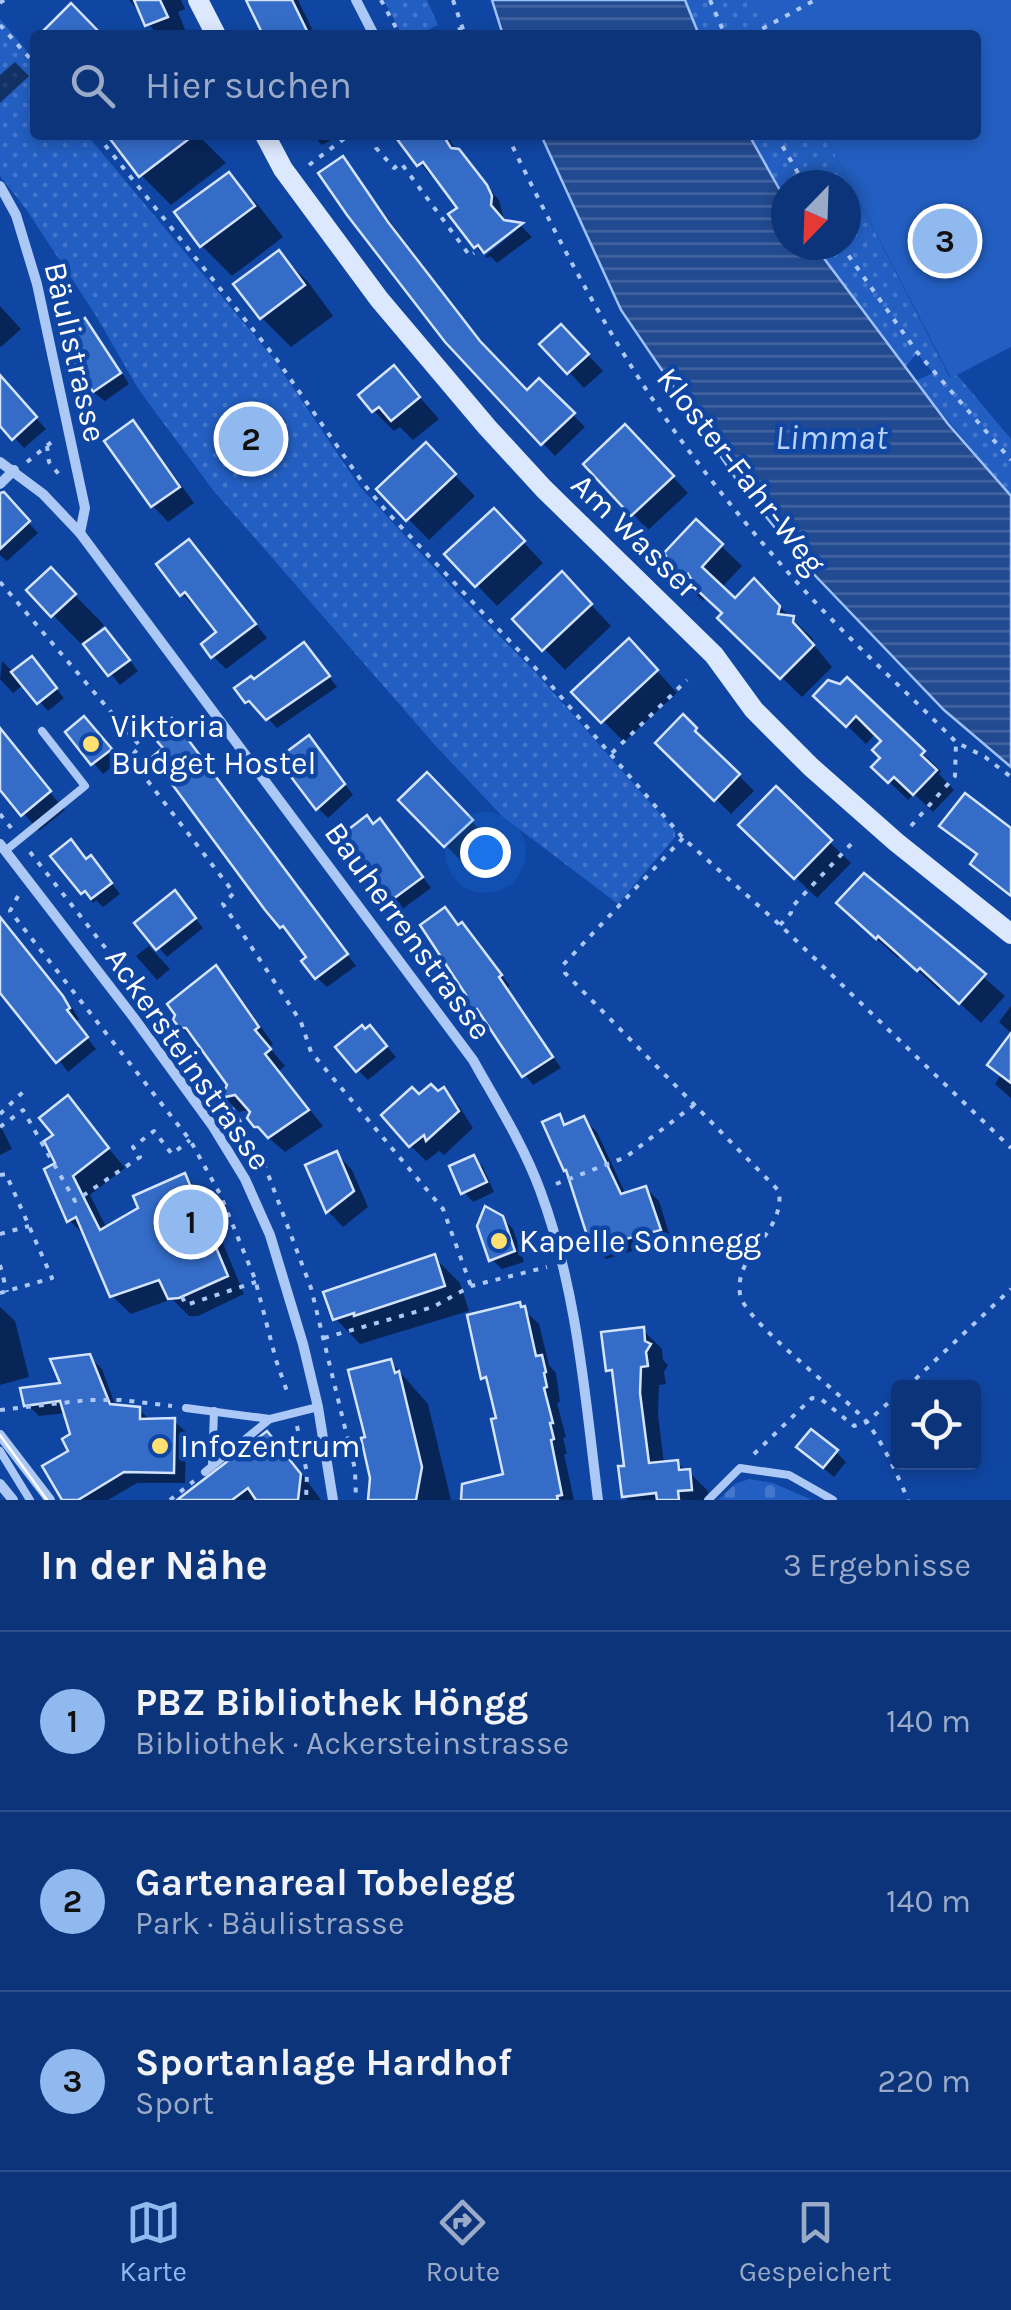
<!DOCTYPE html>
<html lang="de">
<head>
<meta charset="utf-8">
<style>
  :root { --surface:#0c347a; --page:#1a3f81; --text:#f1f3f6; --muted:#9aaac7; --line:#2c4f8b; --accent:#90b9f0 }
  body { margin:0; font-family:Karla,sans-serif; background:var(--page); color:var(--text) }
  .controls { position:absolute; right:30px; bottom:30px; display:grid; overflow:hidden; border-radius:10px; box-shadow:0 5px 15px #0003 }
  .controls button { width:90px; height:90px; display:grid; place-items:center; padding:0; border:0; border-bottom:2px solid var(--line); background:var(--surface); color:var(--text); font:50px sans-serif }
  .compass { position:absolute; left:771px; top:170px; width:90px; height:90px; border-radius:50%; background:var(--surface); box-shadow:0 5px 15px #0003; rotate:203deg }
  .you { position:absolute; left:485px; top:852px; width:35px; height:35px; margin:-25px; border:8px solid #fff; border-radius:50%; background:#1a73e8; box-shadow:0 0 0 15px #1a73e833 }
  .badge { display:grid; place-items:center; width:65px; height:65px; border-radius:50%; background:var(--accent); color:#111; font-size:32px; font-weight:700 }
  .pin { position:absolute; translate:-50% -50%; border:5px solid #fff; box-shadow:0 2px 10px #0006 }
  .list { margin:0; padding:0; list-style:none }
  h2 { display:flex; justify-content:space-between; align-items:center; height:130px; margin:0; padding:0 40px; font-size:42px }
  h2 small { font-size:32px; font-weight:400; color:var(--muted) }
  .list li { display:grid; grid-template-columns:65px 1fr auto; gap:30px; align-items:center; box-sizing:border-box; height:180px; padding:0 40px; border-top:2px solid var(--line) }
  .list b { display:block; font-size:38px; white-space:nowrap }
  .list p { margin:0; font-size:32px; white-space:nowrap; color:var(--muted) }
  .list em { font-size:32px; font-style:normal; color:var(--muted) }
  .icon { flex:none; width:55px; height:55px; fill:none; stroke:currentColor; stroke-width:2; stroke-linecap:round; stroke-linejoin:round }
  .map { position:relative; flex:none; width:1011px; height:1500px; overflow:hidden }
  .search { position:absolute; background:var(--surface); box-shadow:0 5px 15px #0003; left:30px; right:30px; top:30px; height:110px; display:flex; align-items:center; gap:25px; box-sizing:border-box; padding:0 35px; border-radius:10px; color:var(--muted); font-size:38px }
  .sheet { height:670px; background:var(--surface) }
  nav { display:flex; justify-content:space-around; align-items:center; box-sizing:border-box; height:140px; border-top:2px solid var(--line); background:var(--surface); font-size:28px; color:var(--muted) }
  nav a { display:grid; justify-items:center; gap:5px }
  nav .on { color:var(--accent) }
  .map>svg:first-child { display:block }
  .grass { fill:url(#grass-dots) }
  .cemetery { fill:url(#cemetery-stones) }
  .park { fill:#235fc2 }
  .water { fill:url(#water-rules); stroke:#9dc1f9; stroke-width:2.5 }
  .shadow { fill:#0007 }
  .building { fill:#346cc8; stroke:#d4e4fe; stroke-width:2.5 }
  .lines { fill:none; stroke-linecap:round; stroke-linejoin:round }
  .path { stroke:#abc8f6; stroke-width:4; stroke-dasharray:5 8; stroke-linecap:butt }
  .lane { stroke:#abc8f6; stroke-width:8 }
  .street { stroke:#abc8f6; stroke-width:10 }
  .secondary { stroke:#dce8fe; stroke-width:20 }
  .tram { stroke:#fff; stroke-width:2.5 }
  .poi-dot { fill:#ffe070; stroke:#1046a3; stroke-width:4 }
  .labels { text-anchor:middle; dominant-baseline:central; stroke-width:9; stroke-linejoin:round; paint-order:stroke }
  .street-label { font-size:32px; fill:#fff; stroke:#1046a3 }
  .poi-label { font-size:32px; fill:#fff; stroke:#1046a3; text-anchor:start }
  .water-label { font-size:35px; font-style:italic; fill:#b8d2fc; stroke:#1046a3 }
</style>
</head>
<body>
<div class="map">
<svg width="1011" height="1500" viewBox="0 0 1011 1500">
  <defs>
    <pattern id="grass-dots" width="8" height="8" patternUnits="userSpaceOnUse" patternTransform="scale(2.5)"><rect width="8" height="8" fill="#235fc2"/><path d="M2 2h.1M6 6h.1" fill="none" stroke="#4477cb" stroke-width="1.8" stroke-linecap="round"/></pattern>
    <pattern id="cemetery-stones" width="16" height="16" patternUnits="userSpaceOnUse" patternTransform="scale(2.5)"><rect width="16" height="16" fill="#235fc2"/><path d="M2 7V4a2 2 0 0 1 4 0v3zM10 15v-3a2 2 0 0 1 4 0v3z" fill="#4477cb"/></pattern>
    <pattern id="water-rules" width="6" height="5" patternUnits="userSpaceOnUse" patternTransform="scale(2.5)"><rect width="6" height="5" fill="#224a90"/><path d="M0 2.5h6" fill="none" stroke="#4365a1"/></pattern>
  </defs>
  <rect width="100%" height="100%" fill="#1046a3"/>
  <!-- grass -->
  <g class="grass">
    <polygon points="384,0 427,0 438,25 417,35 402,35"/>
    <polygon points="685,0 766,0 758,5 773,35 699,35"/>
    <polygon points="0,19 35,61 35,135 87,135 273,358 360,487 461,597 537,674 675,831 675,837 618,904 502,816 434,744 213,490 139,390 95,314 26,209 0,176"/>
    <polygon points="749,135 825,135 950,378 957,375 1011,439 1011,496 915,381 933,373 917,353 905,367 814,245 846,245 846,185 786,185 786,201"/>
  </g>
  <!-- cemetery -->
  <polygon class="cemetery" points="749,1479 773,1483 812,1500 718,1500 735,1484"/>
  <!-- park -->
  <polygon class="park" points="766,0 1011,0 1011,347 951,378 825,135 976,135 976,35 773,35 757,4"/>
  <!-- water -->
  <g class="water">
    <polygon points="492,0 685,0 699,35 503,35"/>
    <polygon points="541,135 749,135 786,201 786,245 814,245 948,424 1011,496 1011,767 944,710 805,565 738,482 621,310"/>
  </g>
  <!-- shadow -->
  <g class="shadow">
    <polygon points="129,0 181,0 185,9 178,12 187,35 158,35"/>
    <polygon points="250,0 298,0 315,35 266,35"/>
    <polygon points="15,62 29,76 0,103 0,75"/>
    <polygon points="124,135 198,135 226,163 171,205 141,175"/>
    <polygon points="312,135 341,135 322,145"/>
    <polygon points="396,135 447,135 456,151 499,200 505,223 521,226 532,237 497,263 490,256 488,258 485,256 517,230 514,227 481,252 476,247 461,208 435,173 431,176"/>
    <polygon points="343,159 492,357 527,393 539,381 585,427 555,456 447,341"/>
    <polygon points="228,175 258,205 283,237 232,276 202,246 177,213"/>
    <polygon points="279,253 309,283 333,316 291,347 261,317"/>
    <polygon points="0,306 21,329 1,347 0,346"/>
    <polygon points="85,321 95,331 129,384 105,401 84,385 81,340"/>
    <polygon points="577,343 603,371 584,388 569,372"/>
    <polygon points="394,368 439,419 413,440 400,427 394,431 374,411"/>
    <polygon points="0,380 46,429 24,448 0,422"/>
    <polygon points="133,423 148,439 194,503 168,522 153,506"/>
    <polygon points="641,443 688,493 648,530 633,514"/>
    <polygon points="426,446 475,496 429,540 379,489"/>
    <polygon points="0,504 16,509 38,533 7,561 0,555"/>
    <polygon points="696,522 742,566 721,588 735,602 774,601 813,639 813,644 832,667 802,697 720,618 724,613 707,596 703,601 664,563"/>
    <polygon points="514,532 543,563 497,606 477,585"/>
    <polygon points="201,555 267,638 226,669 213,656 219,633 198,605 195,607 182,594"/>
    <polygon points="51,571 104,625 92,636 95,639 115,641 138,671 120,685 85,642 82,645 53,615"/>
    <polygon points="583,596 611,626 565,670 515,619"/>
    <polygon points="313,655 337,687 277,728 259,709 257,711 247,702 254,682"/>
    <polygon points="2,661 14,673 40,668 64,698 48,711 24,684 13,693 0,679"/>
    <polygon points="649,662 677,693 624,742 575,692"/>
    <polygon points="847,680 941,771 939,774 954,790 933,812 914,794 908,800 874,767 883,758 884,741 876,733 866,744 817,696 841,687"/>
    <polygon points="683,718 754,791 731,814 659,743"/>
    <polygon points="172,721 356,966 327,987 316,977 310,958 282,926 167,749"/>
    <polygon points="94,729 120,760 103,774 68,732"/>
    <polygon points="0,734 65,810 39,831 0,786"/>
    <polygon points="318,748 353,795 328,818 318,808"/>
    <polygon points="427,776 487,837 461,861 402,800"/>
    <polygon points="776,790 851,863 817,898 742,825"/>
    <polygon points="374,827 389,832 431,888 401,910 391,900"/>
    <polygon points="54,856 87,861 101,869 120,894 103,907 96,900 93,903"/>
    <polygon points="183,903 203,928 167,957 138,923"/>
    <polygon points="906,909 1005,996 981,1023 942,987 939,990 901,955 898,958 860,924"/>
    <polygon points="445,910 471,935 510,986 507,988 561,1068 533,1085 475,1010"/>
    <polygon points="0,933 16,938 73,1009 79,1019 75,1022 96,1049 68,1072 0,983"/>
    <polygon points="149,946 170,969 157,980 136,956"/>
    <polygon points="216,968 231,984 273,1044 269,1047 285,1066 279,1071 323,1126 285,1152 255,1126 254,1109 239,1112 224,1097 230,1085 182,1027"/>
    <polygon points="1011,1006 1011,1033 999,1022"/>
    <polygon points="366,1032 380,1039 396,1057 368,1080 358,1070"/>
    <polygon points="1011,1037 1011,1098 995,1084 1001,1075"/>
    <polygon points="444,1090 459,1106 473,1128 444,1155 439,1151 426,1161 410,1145 418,1097"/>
    <polygon points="68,1099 125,1168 90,1195 107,1229 141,1209 185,1176 203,1195 244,1294 198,1316 189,1316 172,1299 131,1314 112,1296 87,1238 69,1220 56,1135"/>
    <polygon points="559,1117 568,1126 584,1119 597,1132 626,1195 646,1188 659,1201 672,1243 650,1250 646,1247 606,1259 593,1246"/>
    <polygon points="0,1125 12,1149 0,1155"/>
    <polygon points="337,1154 352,1170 368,1207 343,1227 328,1211 309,1166"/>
    <polygon points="474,1158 483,1167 494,1192 473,1202 464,1192"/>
    <polygon points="502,1218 513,1229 524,1262 502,1269 491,1259"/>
    <polygon points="434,1257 460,1283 469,1311 360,1344 335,1318"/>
    <polygon points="519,1305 539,1324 549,1365 556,1373 560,1402 557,1403 566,1437 563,1438 567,1454 564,1454 574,1500 463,1500 506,1476 499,1420 490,1384 483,1378"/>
    <polygon points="0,1307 15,1321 29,1377 0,1385"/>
    <polygon points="643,1330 662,1349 663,1360 668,1365 664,1372 666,1384 659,1385 658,1414 664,1464 677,1463 689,1472 708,1491 709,1500 628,1500 624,1496 626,1468 615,1377 608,1370"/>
    <polygon points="90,1357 102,1369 116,1407 139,1409 151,1421 174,1421 186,1432 185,1483 137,1483 108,1500 65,1500 73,1435 66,1413 39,1416 27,1404 64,1386"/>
    <polygon points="391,1362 428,1404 451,1500 371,1500 373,1478 368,1439"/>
    <polygon points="267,1434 288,1455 321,1500 182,1500"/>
    <polygon points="836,1452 846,1462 834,1477 810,1457"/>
  </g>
  <!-- building -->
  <g class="building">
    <polygon points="134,0 160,0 168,17 145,26"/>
    <polygon points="246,0 292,0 309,35 263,35"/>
    <polygon points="71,3 102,35 39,35"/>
    <polygon points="107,135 194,135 139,177"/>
    <polygon points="394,135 443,135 451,148 459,149 487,185 492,196 491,205 504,220 523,223 484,253 478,245 474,248 448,214 457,208 423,162 417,166"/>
    <polygon points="343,156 388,222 480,341 527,390 539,378 575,413 541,445 445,342 347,215 318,173"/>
    <polygon points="229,172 255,206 200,247 174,212"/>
    <polygon points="279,250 305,285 260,319 233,284"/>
    <polygon points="85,318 121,373 93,392 88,383 82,387 73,372 79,368 68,351 78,340 69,327"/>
    <polygon points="561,324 589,354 567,374 539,344"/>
    <polygon points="394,365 420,397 391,421 379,407 372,412 358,395"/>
    <polygon points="0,375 37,417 12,440 0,426"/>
    <polygon points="133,420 180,487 151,507 104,441"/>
    <polygon points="625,424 674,476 631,516 583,464"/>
    <polygon points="426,442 456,474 406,521 376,489"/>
    <polygon points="4,492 30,521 0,549 0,493"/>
    <polygon points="494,508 525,541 475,587 444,554"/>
    <polygon points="696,519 723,544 702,567 735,598 754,578 780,606 778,614 794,616 793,622 814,645 780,679 717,618 722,613 698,591 688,574 681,582 660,563 666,556 664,553"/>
    <polygon points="189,539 256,624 211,658 201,644 216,632 185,592 180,596 156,564"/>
    <polygon points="51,567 76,594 51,617 26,590"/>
    <polygon points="562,571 592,604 542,651 512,619"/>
    <polygon points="105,628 130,660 108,676 83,644"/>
    <polygon points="629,638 658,670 601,723 571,692"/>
    <polygon points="304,642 330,676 266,720 249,701 245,703 234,688 251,676 254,679"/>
    <polygon points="32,656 57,688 37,704 11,672"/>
    <polygon points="847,677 925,751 921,755 937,770 913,795 894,777 888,783 871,767 880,758 872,750 881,741 856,716 846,727 813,696 828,680 840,684"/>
    <polygon points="683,714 697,728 695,731 740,774 714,801 655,743"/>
    <polygon points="84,716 112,749 91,765 65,732"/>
    <polygon points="172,718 348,954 315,979 301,961 306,957 283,926 280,928 265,910 152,757 163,748 156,740 161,736 157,730"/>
    <polygon points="0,728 51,791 21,816 0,790"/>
    <polygon points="309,735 345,784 316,810 282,765 286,763 281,756"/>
    <polygon points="427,772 473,820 444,847 398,800"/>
    <polygon points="776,786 832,840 794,879 738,825"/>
    <polygon points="965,793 1011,828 1011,896 970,864 977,854 939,826"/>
    <polygon points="367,815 373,824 380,818 423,877 389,902 340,836"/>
    <polygon points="71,839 86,859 91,855 112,883 91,899 85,891 81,894 50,856"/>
    <polygon points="864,873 986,974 959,1004 920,968 917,971 878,936 876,939 836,903"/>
    <polygon points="175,890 196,918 156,950 134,923"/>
    <polygon points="445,907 458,925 462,922 502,975 499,977 553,1057 522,1077 477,1009 473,1012 462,997 466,995 420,925"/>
    <polygon points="0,917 63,996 70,1008 67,1010 88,1037 56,1063 0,993"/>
    <polygon points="216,965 259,1027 255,1030 271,1049 265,1054 309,1110 268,1138 258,1127 254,1127 247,1118 250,1112 235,1095 221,1098 227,1085 186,1028 180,1028 173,1020 175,1015 167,1004"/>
    <polygon points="362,1025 365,1029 370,1025 387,1046 356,1072 335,1047"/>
    <polygon points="1011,1033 1011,1083 987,1065"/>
    <polygon points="431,1084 438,1091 444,1087 459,1111 426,1141 424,1135 409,1147 381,1115 412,1087 419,1094"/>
    <polygon points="68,1095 109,1148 73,1176 100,1230 138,1208 133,1196 185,1173 228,1276 179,1298 168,1299 159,1280 110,1297 76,1217 67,1222 44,1169 55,1163 44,1141 53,1135 39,1118"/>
    <polygon points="560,1114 564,1125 584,1116 621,1194 646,1186 661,1230 591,1248 566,1170 564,1171 542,1122"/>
    <polygon points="337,1151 354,1191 326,1213 305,1165"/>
    <polygon points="474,1155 487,1182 461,1194 449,1166"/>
    <polygon points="485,1206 503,1216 515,1251 489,1261 477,1226"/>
    <polygon points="435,1254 445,1286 354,1316 354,1313 333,1320 323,1292"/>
    <polygon points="520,1302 521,1307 525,1306 536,1356 542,1355 546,1372 544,1373 547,1387 544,1388 553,1423 550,1423 554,1439 551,1440 562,1495 557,1496 558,1500 461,1500 462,1484 503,1474 491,1419 496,1418 486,1377 481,1379 467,1315"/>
    <polygon points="644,1327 645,1341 651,1344 646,1352 648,1366 641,1367 640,1393 649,1463 678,1460 679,1470 690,1469 692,1490 678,1491 679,1500 657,1500 656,1493 622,1497 618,1466 624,1466 612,1370 606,1371 601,1332"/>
    <polygon points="90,1354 110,1404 140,1407 140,1419 175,1418 174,1473 124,1472 78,1500 62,1500 42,1466 68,1451 62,1439 70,1434 60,1401 24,1406 20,1388 60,1383 50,1359"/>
    <polygon points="391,1359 395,1373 399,1371 422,1467 416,1500 368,1500 370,1478 361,1438 365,1437 348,1370"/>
    <polygon points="811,1429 838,1450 823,1468 796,1447"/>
    <polygon points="267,1431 301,1474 298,1500 256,1500 248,1488 232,1500 177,1500"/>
  </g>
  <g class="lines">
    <!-- path -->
    <g class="path">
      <polyline points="381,0 400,35"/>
      <polyline points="453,0 465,35"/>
      <polyline points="710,0 725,35"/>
      <polyline points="0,3 4,0"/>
      <polyline points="0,25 35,64"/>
      <polyline points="446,35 462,28"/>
      <polyline points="751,35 815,0"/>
      <polyline points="97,135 275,357 363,483 386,511 543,676 683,838 780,925 1011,1148"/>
      <polyline points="372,135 376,148 394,168 401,163 470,256 474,253"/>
      <path d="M507,135C560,244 616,353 689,451C728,503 771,555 816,603C861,651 910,695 956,742L985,757L1011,777"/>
      <polyline points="776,135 805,185"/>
      <polyline points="309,165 349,135"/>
      <polyline points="841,245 917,352 1011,460"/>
      <polyline points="47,446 49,462 61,477"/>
      <polyline points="27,462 54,440"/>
      <polyline points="0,582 140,746 130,758 234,893 223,904 301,1022 311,1052 443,1209 471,1286"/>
      <polyline points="612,753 687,680"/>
      <polyline points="0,814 12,829"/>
      <polyline points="911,826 955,776 956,742"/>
      <path d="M683,838L563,965L565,973L779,1191C785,1234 734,1253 740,1294C743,1320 841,1393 864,1419C882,1440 897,1474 908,1500"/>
      <polyline points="30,852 233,1110 263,1161 311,1288 355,1469 356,1500"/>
      <polyline points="18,896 10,911 190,1140 220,1194 255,1279 276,1360 289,1397"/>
      <polyline points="780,925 791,913 791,908 854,841"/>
      <polyline points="0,1114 23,1092"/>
      <polyline points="0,1127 23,1110 75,1201 140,1157 133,1147 154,1131 172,1154 190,1140"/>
      <polyline points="0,1175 6,1174 52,1278 0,1293"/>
      <polyline points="556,1184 626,1157 694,1105"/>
      <polyline points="0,1234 29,1226"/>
      <polyline points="0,1265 7,1292"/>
      <polyline points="182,1297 186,1305 256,1282"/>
      <polyline points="324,1338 433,1307 471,1286 547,1267"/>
      <polyline points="906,1388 1011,1289"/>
      <polyline points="0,1410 88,1400 121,1400 172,1406"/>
      <polyline points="297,1426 307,1473 306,1500"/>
      <polyline points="754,1454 812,1398 821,1399 854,1426 867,1422 898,1394"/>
      <polyline points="170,1500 194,1481"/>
    </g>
    <!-- lane -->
    <g class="lane">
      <polyline points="5,851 85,786 42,731"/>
      <polyline points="186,1408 270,1419"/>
      <polyline points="0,1451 30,1500"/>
      <polyline points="212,1466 214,1411"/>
      <polyline points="205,1472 270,1419 318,1407"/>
      <polyline points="708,1500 740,1468 789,1475 833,1500"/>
    </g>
    <!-- street -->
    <g class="street">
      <polyline points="356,0 374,35"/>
      <polyline points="0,186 16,215 37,284 85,508 80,533"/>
      <path d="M0,462L43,494L80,533L473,1060C497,1103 523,1144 540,1190C577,1289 585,1396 598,1500"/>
      <polyline points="0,484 14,470"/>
      <polyline points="0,844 134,1018 212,1125 245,1179 270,1235 303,1344 318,1407 333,1500"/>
      <polyline points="0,1435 50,1500"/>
      <polyline points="0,1484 13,1500"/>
    </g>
    <!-- secondary -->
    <g class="secondary">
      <polyline points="198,0 216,35"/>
      <polyline points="265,135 283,169 379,299 487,427 544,489 714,655 754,710 811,767 896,842 1011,934"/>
    </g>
    <!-- tram -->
    <polyline class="tram" points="0,1435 47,1500"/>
  </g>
  <!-- markers -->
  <g class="poi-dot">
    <circle cx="91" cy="744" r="10"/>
    <circle cx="499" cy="1241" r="10"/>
    <circle cx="160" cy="1446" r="10"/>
  </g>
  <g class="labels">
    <!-- street labels -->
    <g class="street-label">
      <text transform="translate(75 352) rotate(77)">Bäulistrasse</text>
      <text transform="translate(741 471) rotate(52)">Kloster-Fahr-Weg</text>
      <text transform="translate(635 536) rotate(44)">Am Wasser</text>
      <text transform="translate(408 931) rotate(54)">Bauherrenstrasse</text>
      <text transform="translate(188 1059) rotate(55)">Ackersteinstrasse</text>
    </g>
    <!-- poi labels -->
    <g class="poi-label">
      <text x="111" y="726">Viktoria<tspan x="111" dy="37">Budget Hostel</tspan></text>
      <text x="519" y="1241">Kapelle Sonnegg</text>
      <text x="180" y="1446">Infozentrum</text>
    </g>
    <!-- water labels -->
    <g class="water-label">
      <text x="831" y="437">Limmat</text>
    </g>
  </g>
</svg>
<div class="controls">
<button><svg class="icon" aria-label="locate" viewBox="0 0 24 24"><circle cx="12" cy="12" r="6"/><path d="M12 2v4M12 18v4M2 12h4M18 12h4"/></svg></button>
</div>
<svg class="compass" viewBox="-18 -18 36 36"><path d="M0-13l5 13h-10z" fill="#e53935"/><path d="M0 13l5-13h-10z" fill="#9aaac7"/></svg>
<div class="you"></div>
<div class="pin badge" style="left:191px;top:1222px">1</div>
<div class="pin badge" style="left:251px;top:439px">2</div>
<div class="pin badge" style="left:945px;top:241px">3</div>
<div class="search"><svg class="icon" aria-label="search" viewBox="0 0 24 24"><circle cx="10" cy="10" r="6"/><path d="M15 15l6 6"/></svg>Hier suchen</div>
</div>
<section class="sheet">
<h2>In der Nähe<small>3 Ergebnisse</small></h2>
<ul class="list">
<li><span class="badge">1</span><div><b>PBZ Bibliothek Höngg</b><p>Bibliothek · Ackersteinstrasse</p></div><em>140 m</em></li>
<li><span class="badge">2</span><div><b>Gartenareal Tobelegg</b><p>Park · Bäulistrasse</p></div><em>140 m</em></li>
<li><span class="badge">3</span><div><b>Sportanlage Hardhof</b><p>Sport</p></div><em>220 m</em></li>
</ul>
</section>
<nav>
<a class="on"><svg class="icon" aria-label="map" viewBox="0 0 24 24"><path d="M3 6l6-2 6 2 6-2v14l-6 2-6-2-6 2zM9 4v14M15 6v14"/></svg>Karte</a>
<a><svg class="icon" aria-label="directions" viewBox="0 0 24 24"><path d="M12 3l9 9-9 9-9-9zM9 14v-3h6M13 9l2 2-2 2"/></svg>Route</a>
<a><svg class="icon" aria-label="saved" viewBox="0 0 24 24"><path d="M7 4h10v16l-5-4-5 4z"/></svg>Gespeichert</a>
</nav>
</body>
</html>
